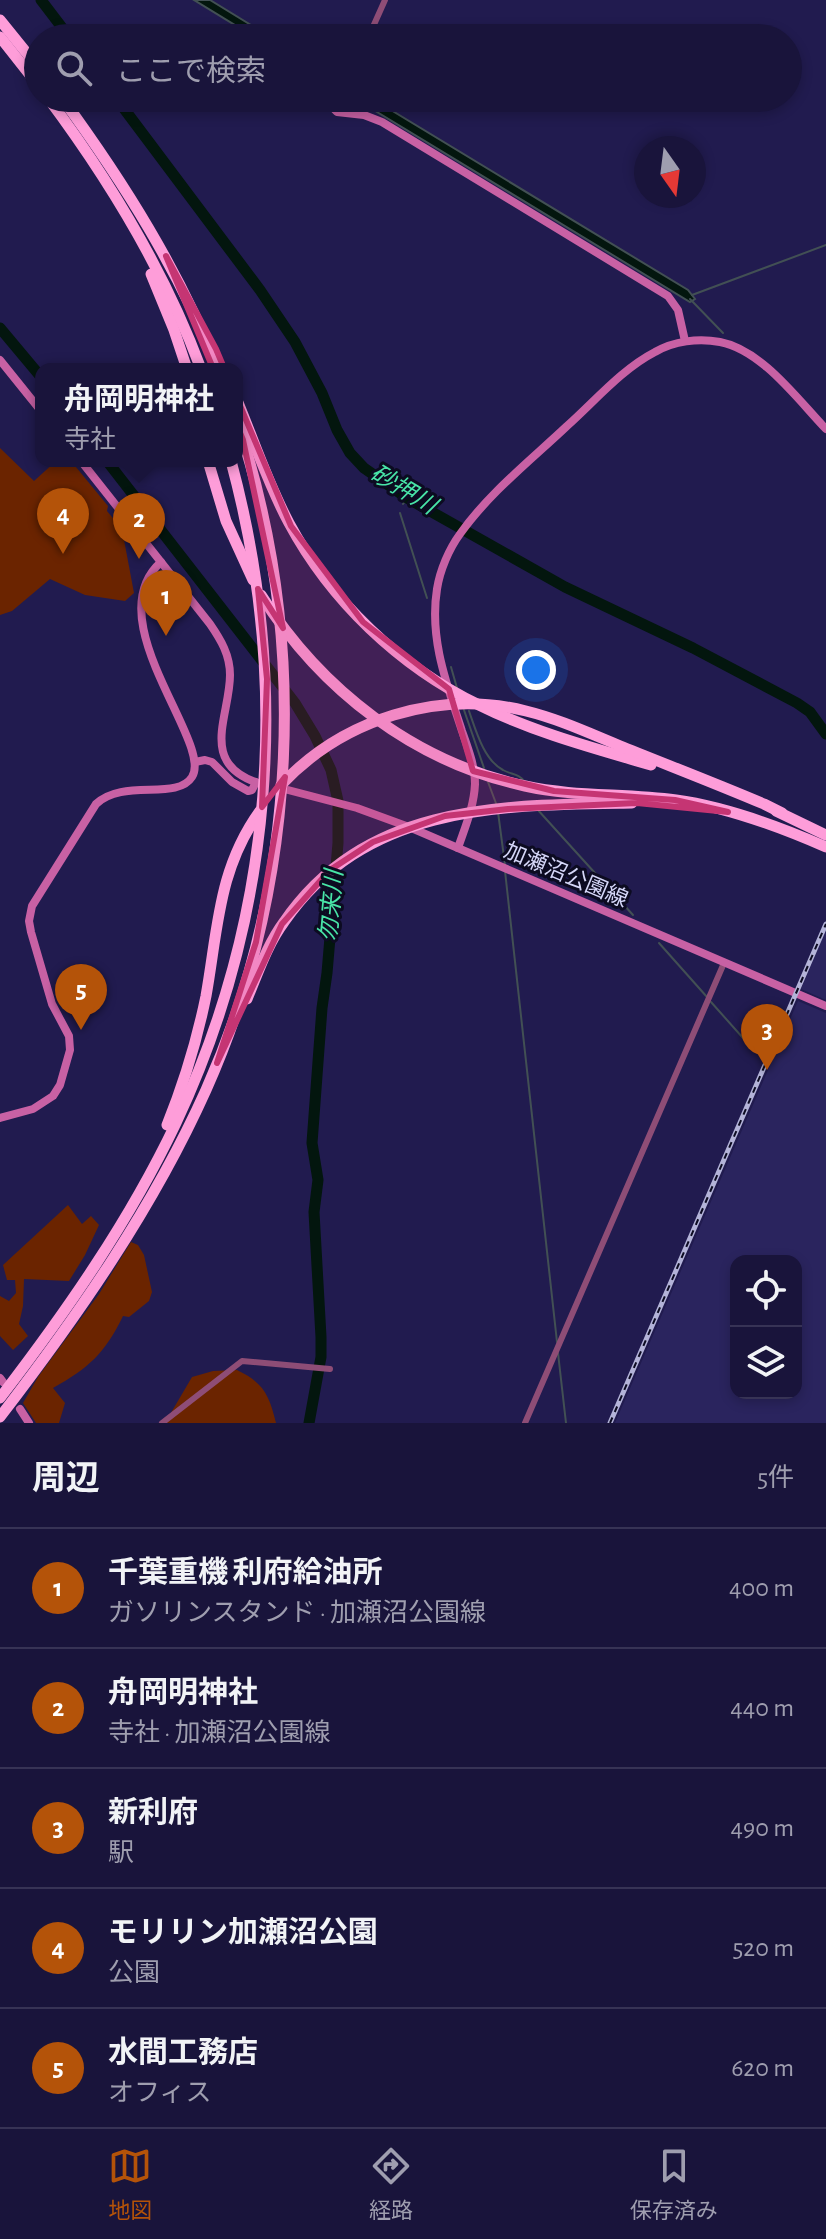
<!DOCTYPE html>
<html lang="ja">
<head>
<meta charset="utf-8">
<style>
  :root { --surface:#19143b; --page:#262146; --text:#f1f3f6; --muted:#9f9eaf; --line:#373355; --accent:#b45309 }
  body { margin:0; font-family:"Alegreya Sans","Noto Sans JP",sans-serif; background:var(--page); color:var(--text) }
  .controls { position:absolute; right:24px; bottom:24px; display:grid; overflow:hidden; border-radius:16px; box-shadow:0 4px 12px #0003 }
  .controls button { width:72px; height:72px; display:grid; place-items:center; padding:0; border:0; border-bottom:2px solid var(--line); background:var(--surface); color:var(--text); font:40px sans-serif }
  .compass { position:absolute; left:634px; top:136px; width:72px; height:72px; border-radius:50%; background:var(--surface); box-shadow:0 4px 12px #0003; rotate:166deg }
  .you { position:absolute; left:536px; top:670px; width:28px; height:28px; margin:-20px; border:6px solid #fff; border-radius:50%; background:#1a73e8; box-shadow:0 0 0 12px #1a73e833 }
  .badge { display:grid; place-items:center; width:52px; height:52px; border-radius:50%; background:var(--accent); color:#fff; font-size:26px; font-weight:700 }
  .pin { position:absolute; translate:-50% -66px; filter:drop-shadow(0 2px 4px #0008) }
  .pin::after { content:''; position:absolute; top:42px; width:28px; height:24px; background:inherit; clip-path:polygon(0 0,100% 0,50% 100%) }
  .popup { position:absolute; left:35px; top:363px; width:208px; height:104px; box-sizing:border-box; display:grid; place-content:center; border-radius:16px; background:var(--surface); filter:drop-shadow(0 2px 6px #0005); font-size:26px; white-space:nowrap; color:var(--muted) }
  .popup b { font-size:30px; color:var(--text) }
  .popup::after { content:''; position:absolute; left:50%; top:100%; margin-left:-16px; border:16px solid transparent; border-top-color:var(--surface) }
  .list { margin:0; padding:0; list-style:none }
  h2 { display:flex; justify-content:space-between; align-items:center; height:104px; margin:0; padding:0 32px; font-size:34px }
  h2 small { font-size:26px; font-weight:400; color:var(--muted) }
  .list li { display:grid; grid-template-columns:52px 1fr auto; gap:24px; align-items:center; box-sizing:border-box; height:120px; padding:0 32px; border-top:2px solid var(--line) }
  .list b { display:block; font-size:30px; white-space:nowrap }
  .list p { margin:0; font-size:26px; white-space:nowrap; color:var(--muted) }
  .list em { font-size:26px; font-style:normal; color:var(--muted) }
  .icon { flex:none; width:44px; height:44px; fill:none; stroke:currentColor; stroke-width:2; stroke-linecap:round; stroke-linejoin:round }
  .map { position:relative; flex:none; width:826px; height:1423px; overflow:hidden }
  .search { position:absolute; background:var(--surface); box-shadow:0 4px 12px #0003; left:24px; right:24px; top:24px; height:88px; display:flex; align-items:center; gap:20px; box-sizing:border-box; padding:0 28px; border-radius:44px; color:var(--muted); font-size:30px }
  .sheet { height:704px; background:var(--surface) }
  nav { display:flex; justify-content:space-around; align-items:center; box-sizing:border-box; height:112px; border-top:2px solid var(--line); background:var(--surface); font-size:22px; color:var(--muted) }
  nav a { display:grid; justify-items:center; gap:4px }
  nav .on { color:var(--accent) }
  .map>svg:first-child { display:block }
  .built { fill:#2a245e; fill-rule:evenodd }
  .green { fill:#6b2400 }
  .water { fill:#03160e; stroke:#425054; stroke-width:2 }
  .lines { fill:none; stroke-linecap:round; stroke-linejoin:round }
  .stream { stroke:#425054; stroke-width:2 }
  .river { stroke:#03160e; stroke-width:11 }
  .street { stroke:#8e4d76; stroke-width:6 }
  .secondary { stroke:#c861a4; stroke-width:8 }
  .highway { stroke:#fe9dd9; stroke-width:11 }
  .rail-casing { stroke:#b3b3d8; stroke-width:5 }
  .rail { stroke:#0c0b21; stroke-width:2; stroke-dasharray:6; stroke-linecap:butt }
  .marked { fill:#c53573; fill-opacity:0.2; stroke:#c53573; stroke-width:6; stroke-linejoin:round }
  .labels { text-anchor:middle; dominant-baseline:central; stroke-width:6; stroke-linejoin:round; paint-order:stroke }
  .street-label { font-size:22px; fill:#d5d7f8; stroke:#0c0b21 }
  .water-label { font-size:24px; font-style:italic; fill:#48e4a7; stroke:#0c0b21 }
</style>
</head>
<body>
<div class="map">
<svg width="826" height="1423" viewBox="0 0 826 1423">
  <rect width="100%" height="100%" fill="#211b4f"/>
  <!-- built -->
  <g class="built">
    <polygon points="826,930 826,1000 801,989"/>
    <path d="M798,1001L826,1013V1423H615ZM736,1261H796V1393H736Z"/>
  </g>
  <!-- green -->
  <g class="green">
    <polygon points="0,448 34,481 56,461 71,461 108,506 107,511 122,529 134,593 125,601 85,595 50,579 12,611 0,615"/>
    <polygon points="68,1205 82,1224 91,1216 99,1225 85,1255 69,1281 24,1279 23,1306 19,1324 28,1336 13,1350 0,1336 0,1296 9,1301 16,1293 15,1280 7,1280 3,1265"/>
    <path d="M131,1242L138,1245L144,1255L152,1292L149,1301L129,1317L123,1316C105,1353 89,1368 53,1388L65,1403L59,1423H36L23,1403L38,1377L99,1294Z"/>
    <path d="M237,1370C264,1383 269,1395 276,1423H165L192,1377L213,1371Z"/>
  </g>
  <!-- water -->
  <g class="water">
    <polygon points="194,0 210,0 272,38 256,38"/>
    <polygon points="354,98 371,98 688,290 695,299 690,302"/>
  </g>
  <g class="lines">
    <!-- stream -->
    <g class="stream">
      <polyline points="692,295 826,245"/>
      <polyline points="690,299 723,333"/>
      <polyline points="403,504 407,498"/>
      <polyline points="400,513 427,598"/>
      <polyline points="451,667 457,688"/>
      <polyline points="464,710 484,768"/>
      <path d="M469,711C476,731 484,760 503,770C512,775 518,773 525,782"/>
      <polyline points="488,782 497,806"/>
      <polyline points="537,809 633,915"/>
      <polyline points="498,812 505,865"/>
      <polyline points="505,871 557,1342"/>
      <polyline points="659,943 707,997"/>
      <polyline points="711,1002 751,1047 761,1051"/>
      <polyline points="558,1353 566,1423"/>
    </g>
    <!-- river -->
    <g class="river">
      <polyline points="41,0 70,38"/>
      <polyline points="116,98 260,290 295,342 322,393 337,430 350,453 364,468 407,498 565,587 693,648 797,703 810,712 826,734"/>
      <polyline points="0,328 41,377"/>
      <polyline points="107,461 295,703 315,736 331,770 338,801 338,843 327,973 322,1008 312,1143 318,1180 314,1212 321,1337 321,1357 309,1423"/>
    </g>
    <!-- street -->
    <g class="street">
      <polyline points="368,38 385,0"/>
      <polyline points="162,1423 242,1361 330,1369"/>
      <polyline points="525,1423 724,963"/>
    </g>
    <!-- secondary -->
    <g class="secondary">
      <polyline points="330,98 330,105 337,112 364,115 382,122 668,296 678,310 685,341"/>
      <polyline points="0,360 41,411"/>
      <path d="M81,461L210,624C221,640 230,655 230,675C230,716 198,763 258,783"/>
      <polyline points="195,762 205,760 212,762 232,782 248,791 252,790 256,782"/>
      <polyline points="288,790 357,808 409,827 826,1006"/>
      <path d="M458,848C465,827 474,807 475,784C475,766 468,748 462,731C447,685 429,639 437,589C440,570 449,549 460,534C489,493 531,460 567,426C595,401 622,369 655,352C674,341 698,338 720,342C762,350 798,400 826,429"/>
      <path d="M0,1118L33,1109L53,1096L60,1085L70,1050L69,1036L52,1004L31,932L29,921L32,906L96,804C123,778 177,801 192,777C214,743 96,620 161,562"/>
      <polyline points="0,1378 3,1382"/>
      <polyline points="20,1409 29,1423"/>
    </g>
    <!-- highway -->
    <g class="highway">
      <polyline points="0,20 38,67"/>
      <polyline points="0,37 38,85"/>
      <path d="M48,98C110,181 165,272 201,369"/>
      <path d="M62,98C124,183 179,270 218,369"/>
      <polyline points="151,274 174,330 187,369"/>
      <path d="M237,400C254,441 268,484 289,523C331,601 399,666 479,705C533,732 593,748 651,765"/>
      <polyline points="208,461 226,521 253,580"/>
      <path d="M261,595C321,690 414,762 525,786C574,797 625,793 676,800C727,807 778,826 826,847"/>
      <path d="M281,785C343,719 438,689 526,711C559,719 591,734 623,747C670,766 717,784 764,804L782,813"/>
      <polyline points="776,811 826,835"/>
      <path d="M247,999C258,973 267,945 284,922C366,803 501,805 632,803"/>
      <path d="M167,1125C184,1083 197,1040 206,996C218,929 218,869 260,811"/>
      <path d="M0,1398C66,1312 129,1222 176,1123C274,914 291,683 231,461"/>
      <path d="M0,1417C79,1314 153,1208 206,1090C299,882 309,636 237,421"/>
    </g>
    <defs>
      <polyline id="rail" points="610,1423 826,924"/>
    </defs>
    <!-- rail casing -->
    <use href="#rail" class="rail-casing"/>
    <!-- rail -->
    <use href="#rail" class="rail"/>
  </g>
  <!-- marked area -->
  <path class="marked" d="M166,256L216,349L291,526L363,622L449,689L473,771L554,791L675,800L728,812L637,803L508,809L445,816L373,842L330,870L282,924L217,1063L256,942L285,777L262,807L267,679L258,589L283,628L243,440Z"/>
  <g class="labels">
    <!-- street labels -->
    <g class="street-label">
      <text transform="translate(566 875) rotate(23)">加瀬沼公園線</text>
    </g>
    <!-- water labels -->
    <g class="water-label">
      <text transform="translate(403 490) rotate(31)">砂押川</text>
      <text transform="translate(332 906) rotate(-85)">勿来川</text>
    </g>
  </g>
</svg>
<div class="controls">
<button><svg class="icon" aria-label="locate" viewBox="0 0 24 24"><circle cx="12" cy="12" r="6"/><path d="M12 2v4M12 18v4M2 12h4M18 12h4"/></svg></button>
<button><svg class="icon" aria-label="layers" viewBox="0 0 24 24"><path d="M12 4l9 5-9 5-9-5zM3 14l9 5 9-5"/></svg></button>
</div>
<svg class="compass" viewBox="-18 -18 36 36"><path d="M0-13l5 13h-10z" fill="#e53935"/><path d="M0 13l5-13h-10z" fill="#9f9eaf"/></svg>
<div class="you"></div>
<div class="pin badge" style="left:166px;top:636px">1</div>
<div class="pin badge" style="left:139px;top:559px">2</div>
<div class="popup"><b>舟岡明神社</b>寺社</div>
<div class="pin badge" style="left:767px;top:1070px">3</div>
<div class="pin badge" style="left:63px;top:554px">4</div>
<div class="pin badge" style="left:81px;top:1030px">5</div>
<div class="search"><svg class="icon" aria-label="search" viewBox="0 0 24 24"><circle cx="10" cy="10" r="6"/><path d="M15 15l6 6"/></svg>ここで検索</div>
</div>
<section class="sheet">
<h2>周辺<small>5件</small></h2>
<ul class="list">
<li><span class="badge">1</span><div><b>千葉重機 利府給油所</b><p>ガソリンスタンド · 加瀬沼公園線</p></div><em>400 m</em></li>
<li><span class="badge">2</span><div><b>舟岡明神社</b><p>寺社 · 加瀬沼公園線</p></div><em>440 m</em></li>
<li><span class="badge">3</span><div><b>新利府</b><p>駅</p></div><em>490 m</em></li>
<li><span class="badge">4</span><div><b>モリリン加瀬沼公園</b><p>公園</p></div><em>520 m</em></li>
<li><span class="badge">5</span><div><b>水間工務店</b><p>オフィス</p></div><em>620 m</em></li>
</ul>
</section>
<nav>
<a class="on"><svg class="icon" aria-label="map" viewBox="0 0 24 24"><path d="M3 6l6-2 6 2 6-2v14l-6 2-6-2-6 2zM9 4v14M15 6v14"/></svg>地図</a>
<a><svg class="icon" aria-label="directions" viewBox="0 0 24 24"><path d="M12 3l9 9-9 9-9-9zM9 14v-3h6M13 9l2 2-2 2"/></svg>経路</a>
<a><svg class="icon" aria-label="saved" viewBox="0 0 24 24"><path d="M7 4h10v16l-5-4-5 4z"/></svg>保存済み</a>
</nav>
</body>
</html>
